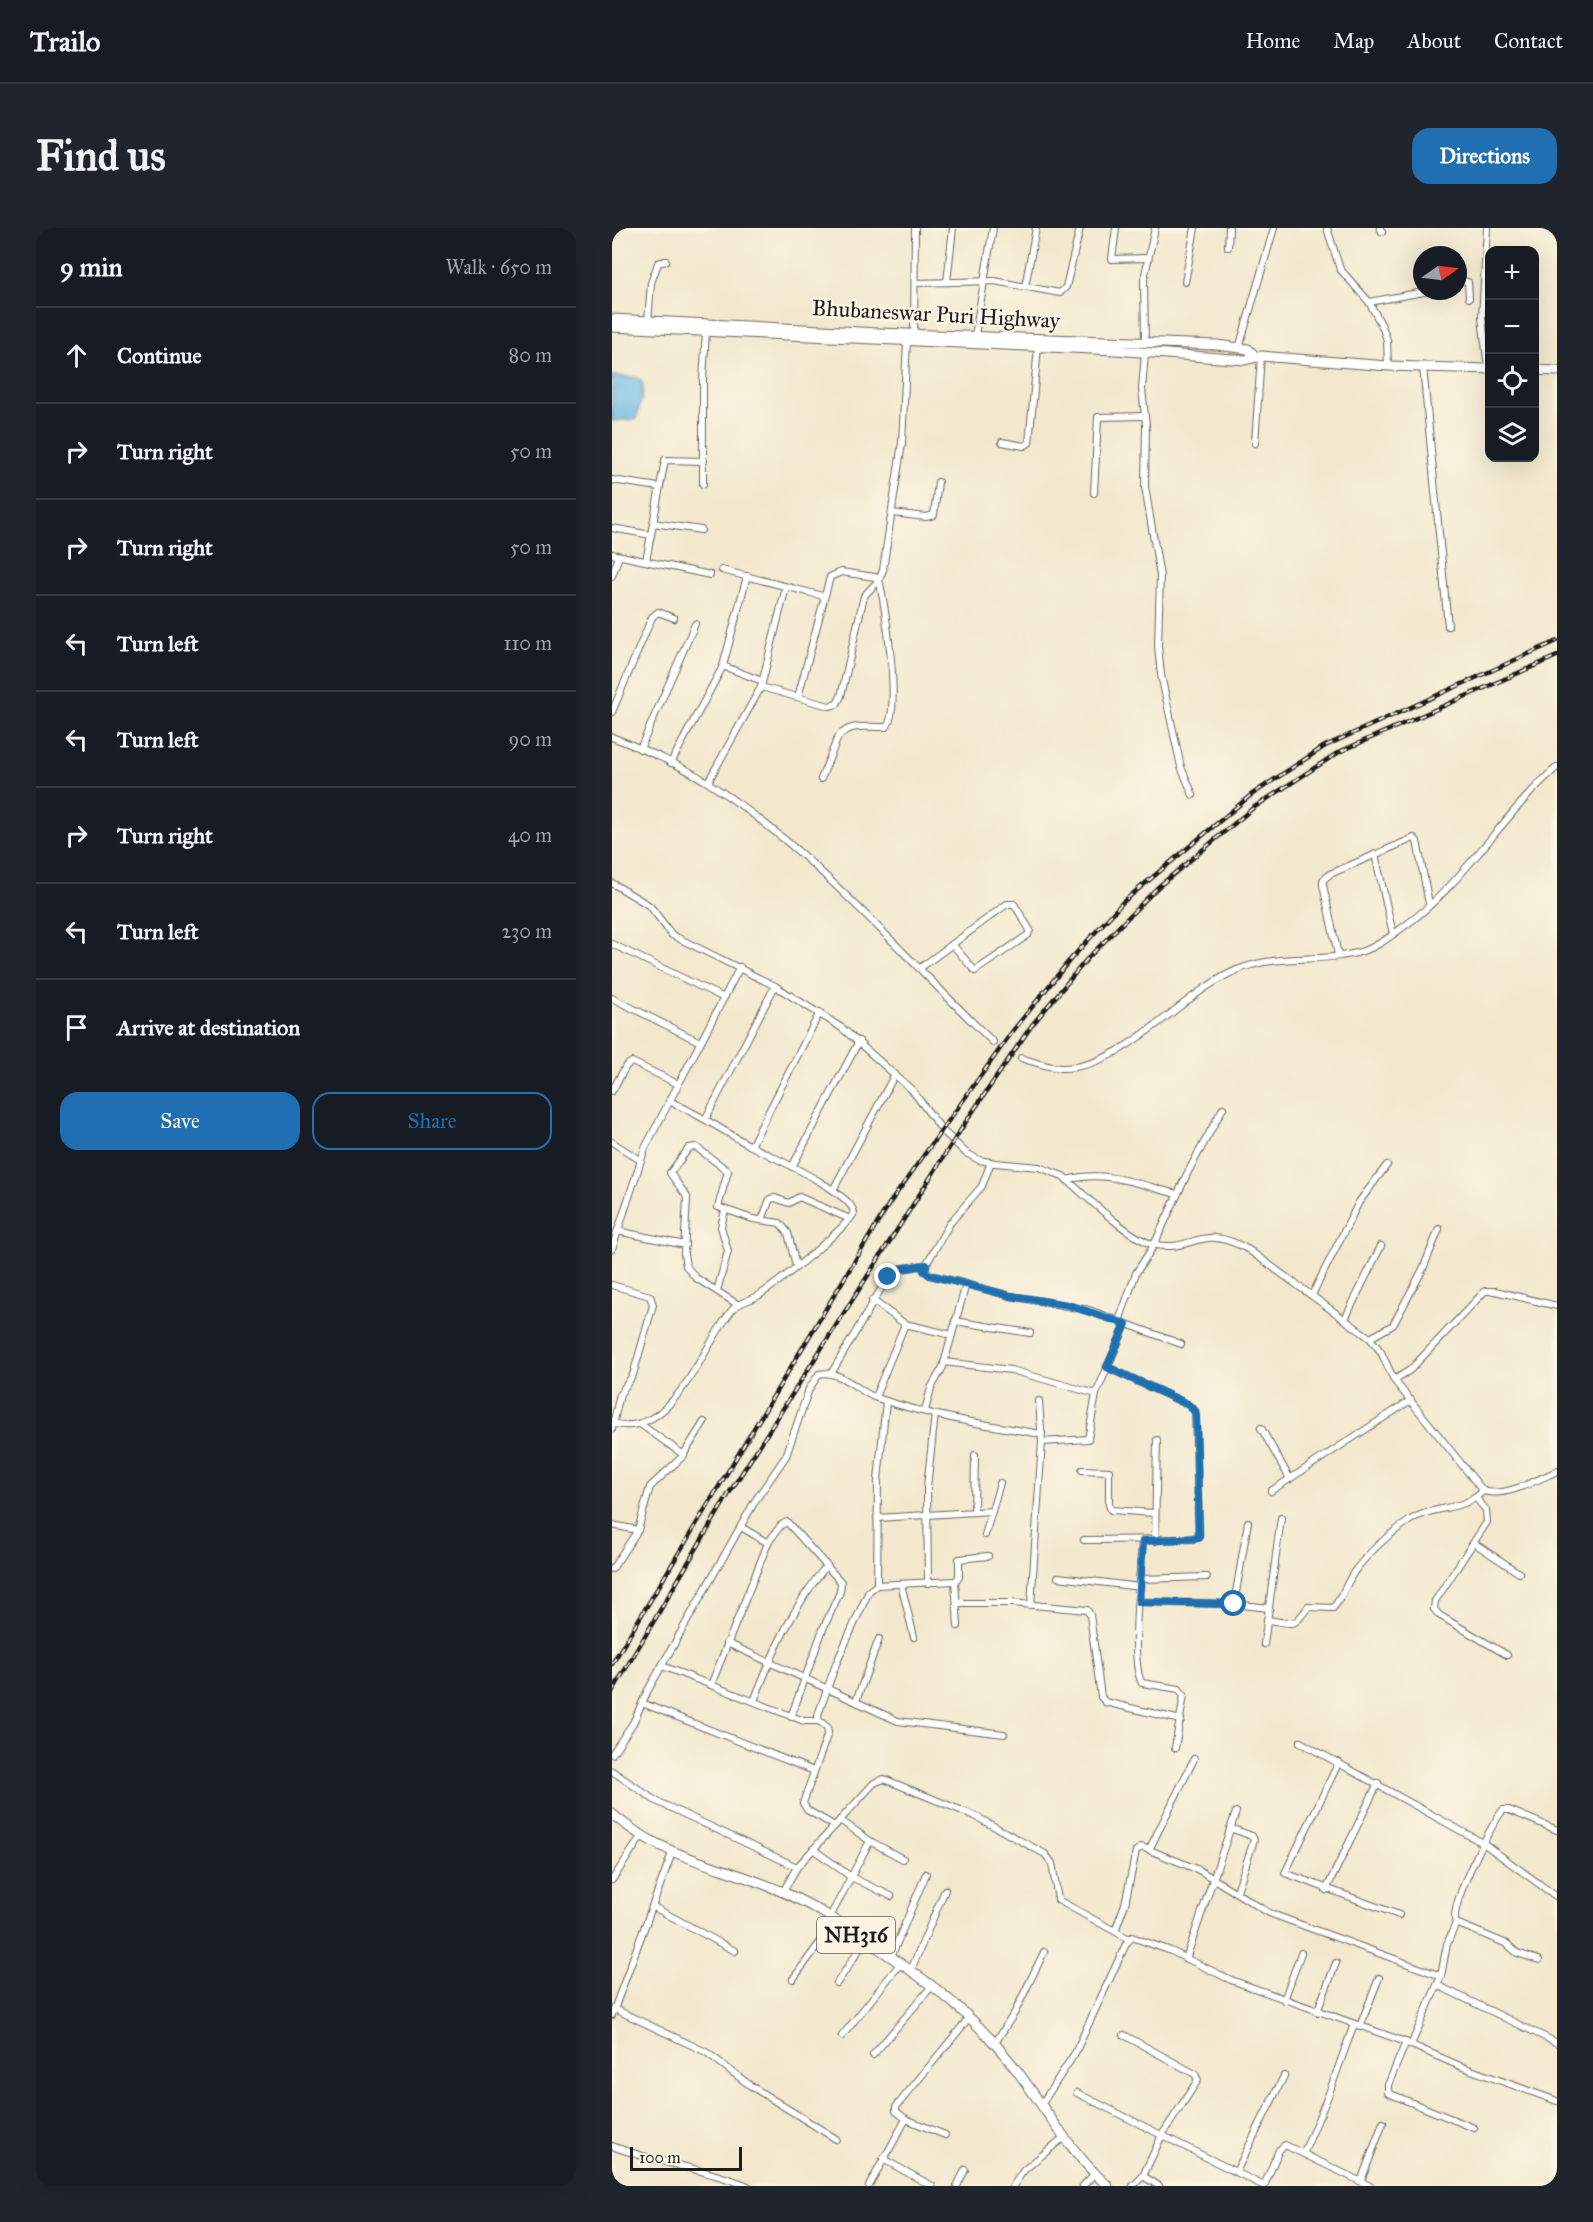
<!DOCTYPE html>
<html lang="en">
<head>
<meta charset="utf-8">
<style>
  :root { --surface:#171b24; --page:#20242c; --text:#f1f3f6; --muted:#9ea1a6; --line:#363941; --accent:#1f6fb2 }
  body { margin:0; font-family:"IM FELL Great Primer",serif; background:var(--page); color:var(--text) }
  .controls { position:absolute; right:18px; top:18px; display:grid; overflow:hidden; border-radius:12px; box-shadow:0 6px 24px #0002 }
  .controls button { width:54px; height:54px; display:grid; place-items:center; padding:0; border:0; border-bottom:2px solid var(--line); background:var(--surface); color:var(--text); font:30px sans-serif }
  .compass { position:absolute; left:801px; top:18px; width:54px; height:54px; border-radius:50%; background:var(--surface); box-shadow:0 6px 24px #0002; rotate:76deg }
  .scale { position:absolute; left:18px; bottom:15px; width:112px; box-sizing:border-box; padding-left:6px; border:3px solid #1c1c1c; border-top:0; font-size:16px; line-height:21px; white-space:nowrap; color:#1c1c1c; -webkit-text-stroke:4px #fcf5e5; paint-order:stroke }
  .stop { position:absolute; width:18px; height:18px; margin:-14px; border:4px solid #1f6fb2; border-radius:50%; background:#fff }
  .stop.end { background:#1f6fb2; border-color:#fff; box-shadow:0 2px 6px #0008 }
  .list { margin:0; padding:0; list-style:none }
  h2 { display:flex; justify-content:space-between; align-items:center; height:78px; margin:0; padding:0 24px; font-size:26px }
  h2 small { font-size:20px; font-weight:400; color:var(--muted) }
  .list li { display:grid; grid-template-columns:39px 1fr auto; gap:18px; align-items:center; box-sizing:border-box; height:96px; padding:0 24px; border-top:2px solid var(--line) }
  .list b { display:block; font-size:22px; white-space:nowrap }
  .list em { font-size:20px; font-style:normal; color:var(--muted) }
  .actions { display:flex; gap:12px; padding:18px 24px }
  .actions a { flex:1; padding:14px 0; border:2px solid var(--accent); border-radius:18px; text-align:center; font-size:21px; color:var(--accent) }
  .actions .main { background:var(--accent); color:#fff }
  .icon { flex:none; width:33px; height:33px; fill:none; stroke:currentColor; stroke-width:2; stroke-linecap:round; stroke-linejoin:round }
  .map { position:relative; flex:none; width:945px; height:1958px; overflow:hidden; border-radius:18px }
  header { display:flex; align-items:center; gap:36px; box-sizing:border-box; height:84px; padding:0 30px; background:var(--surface); border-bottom:2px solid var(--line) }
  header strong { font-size:28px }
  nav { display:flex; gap:33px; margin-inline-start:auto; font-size:21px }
  .intro { display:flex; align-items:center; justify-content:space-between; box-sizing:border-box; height:144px; padding:0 36px }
  h1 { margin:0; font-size:42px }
  .button { padding:15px 27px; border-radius:18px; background:var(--accent); color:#fff; font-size:21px; font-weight:700 }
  main { display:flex; gap:36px; padding:0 36px }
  aside { flex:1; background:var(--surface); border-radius:18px; box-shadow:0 6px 24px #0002 }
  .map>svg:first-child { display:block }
  .water { fill:#69b9e4; stroke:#426a80; stroke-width:1.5 }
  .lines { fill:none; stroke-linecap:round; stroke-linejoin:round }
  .minor-casing { stroke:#67635a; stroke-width:8 }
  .trunk-casing { stroke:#67635a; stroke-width:11 }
  .minor { stroke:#fff; stroke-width:6 }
  .trunk { stroke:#fff; stroke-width:9 }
  .rail-casing { stroke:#1c1c1c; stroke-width:4.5 }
  .rail { stroke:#fcf5e5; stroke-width:2; stroke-dasharray:7; stroke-linecap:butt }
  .route { stroke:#1f6fb2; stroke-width:8 }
  .labels { text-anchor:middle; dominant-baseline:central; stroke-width:5; stroke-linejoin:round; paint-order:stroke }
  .shield { fill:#fcf5e5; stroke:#5f5d58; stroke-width:1.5 }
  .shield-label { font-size:21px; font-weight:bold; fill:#1c1c1c }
  .street-label { font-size:22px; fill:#1c1c1c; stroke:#fcf5e5 }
</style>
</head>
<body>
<header>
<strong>Trailo</strong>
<nav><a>Home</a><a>Map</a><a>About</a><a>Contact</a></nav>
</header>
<div class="intro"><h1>Find us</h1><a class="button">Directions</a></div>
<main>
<aside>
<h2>9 min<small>Walk · 650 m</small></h2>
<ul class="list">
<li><svg class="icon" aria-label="ahead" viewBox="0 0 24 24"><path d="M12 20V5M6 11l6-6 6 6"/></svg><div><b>Continue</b></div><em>80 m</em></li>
<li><svg class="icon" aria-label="right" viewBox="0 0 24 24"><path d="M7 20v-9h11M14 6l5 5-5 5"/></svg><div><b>Turn right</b></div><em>50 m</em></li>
<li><svg class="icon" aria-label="right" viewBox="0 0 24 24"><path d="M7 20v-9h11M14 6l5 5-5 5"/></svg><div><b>Turn right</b></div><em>50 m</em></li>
<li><svg class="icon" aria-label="left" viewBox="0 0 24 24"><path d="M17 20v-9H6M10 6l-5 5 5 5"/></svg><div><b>Turn left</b></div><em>110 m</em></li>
<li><svg class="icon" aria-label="left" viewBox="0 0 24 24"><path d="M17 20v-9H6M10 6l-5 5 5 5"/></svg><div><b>Turn left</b></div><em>90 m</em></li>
<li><svg class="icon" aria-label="right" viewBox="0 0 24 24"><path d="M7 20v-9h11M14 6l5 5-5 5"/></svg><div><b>Turn right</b></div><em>40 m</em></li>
<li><svg class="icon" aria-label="left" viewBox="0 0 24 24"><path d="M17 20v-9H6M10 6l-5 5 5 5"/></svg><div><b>Turn left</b></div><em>230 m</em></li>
<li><svg class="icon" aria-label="arrive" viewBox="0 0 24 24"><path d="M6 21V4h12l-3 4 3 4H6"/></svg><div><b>Arrive at destination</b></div></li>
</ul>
<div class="actions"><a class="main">Save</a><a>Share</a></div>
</aside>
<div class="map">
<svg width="945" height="1958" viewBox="0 0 945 1958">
  <rect width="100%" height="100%" fill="#fcf5e5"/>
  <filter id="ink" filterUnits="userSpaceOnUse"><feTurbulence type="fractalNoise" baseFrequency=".0167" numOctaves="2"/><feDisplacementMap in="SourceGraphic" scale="12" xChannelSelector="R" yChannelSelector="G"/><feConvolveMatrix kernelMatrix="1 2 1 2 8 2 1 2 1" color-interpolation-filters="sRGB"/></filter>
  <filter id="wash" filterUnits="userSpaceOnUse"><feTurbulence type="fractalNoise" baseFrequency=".008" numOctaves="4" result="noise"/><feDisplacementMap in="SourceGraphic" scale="24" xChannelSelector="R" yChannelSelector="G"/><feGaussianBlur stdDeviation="1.35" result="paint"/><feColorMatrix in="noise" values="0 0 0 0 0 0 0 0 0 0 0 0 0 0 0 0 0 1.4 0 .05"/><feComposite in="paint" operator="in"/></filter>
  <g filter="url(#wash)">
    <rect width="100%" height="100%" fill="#f3e8cd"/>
    <!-- water -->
    <path class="water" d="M0,148C8,149 17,148 25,150C38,154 26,182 24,191L0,193Z"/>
  </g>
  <g filter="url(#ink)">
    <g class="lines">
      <defs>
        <g id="minor">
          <polyline points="504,0 500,31 536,30"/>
          <polyline points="715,0 728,41 757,74 770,98 775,112 776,138"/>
          <polyline points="768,0 770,4"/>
          <polyline points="875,0 870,90 876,140"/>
          <polyline points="616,19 617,0"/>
          <polyline points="846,51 856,54 857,70"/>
          <polyline points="335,54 341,0"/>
          <polyline points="573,54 583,0"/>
          <polyline points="303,55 382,53 448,65 454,59 468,0"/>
          <polyline points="413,59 424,0"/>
          <polyline points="757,74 817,63"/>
          <polyline points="36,94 39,55 46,35 54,33"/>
          <polyline points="302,105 303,0"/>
          <polyline points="363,107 381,0"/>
          <polyline points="533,115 532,51 543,0"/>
          <polyline points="627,120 662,0"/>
          <polyline points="533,125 530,161 534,197 533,259 548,348 546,418 549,447 569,539 581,567"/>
          <polyline points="811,139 836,398"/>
          <polyline points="390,214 412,218 417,215 426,119"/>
          <polyline points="643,215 649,128"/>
          <polyline points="0,252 47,259"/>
          <polyline points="91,256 91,152 94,103"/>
          <polyline points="482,265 486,189 533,188"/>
          <polyline points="280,285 314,289 322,287 326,254"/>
          <polyline points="41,295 89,302"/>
          <polyline points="0,300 39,307"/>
          <polyline points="0,326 98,347"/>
          <polyline points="34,333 53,232 92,233"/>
          <polyline points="110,342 211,368"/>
          <polyline points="0,348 7,328"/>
          <polyline points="111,438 150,453"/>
          <polyline points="149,459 217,478 225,476 229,468 252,368 267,352 271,342 290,215 295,113"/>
          <path d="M186,469L218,349L229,344L263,349L267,352C273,374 290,487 274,499C256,500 239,494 226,509L209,551"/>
          <polyline points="0,484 40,389 46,384 62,390"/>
          <path d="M0,509C32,522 66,535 95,554C204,624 288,725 381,814"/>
          <polyline points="28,521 83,396"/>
          <polyline points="59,535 111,438 135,348"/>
          <polyline points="96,554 149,459 174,359"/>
          <polyline points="763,626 781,706"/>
          <path d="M0,655L38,678L60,707L163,758L230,800L300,862L330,902L354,925L367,932L383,935L427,939L451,948C470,965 521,1014 544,1017C583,1024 589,994 637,1022L758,1110L769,1124L782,1152L871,1263C893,1270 925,1252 945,1243"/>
          <polyline points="0,716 112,770"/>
          <polyline points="726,727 711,657 711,652 718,646 802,610 805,613 817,676"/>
          <polyline points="308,740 395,676 402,676 418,702 416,707 363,743 340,716"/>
          <polyline points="0,770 88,814"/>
          <path d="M409,830C422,834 435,839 448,840C511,842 568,766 625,742C670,724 711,736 751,723C767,718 780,707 794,697C853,654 890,587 945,539"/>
          <polyline points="0,863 14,838 20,834 66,856"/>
          <polyline points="94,890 163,758"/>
          <polyline points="0,914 28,932"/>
          <polyline points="139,918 208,784"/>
          <polyline points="180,939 247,813"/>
          <path d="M455,952C492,941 529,957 565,966"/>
          <polyline points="221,962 283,846"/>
          <polyline points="150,992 158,971 163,970 177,975 187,969 238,991"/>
          <polyline points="5,1003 73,1017"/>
          <polyline points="0,1021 33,920 128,739"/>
          <polyline points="354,1056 399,1068 477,1082 569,1116"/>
          <polyline points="0,1057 38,1068 41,1077 21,1147 8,1166 0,1201"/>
          <polyline points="105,1063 116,1023 109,999 113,982"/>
          <polyline points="700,1067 747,974 775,937"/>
          <polyline points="260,1072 293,1096 340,1107"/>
          <polyline points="125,1076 84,1050 74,1038 72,1026 75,969 58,945 77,920 84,919 116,943 106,979 141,991 168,995 176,1005 184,1038"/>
          <polyline points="733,1091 769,1018"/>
          <polyline points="343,1093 418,1105"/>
          <polyline points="507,1093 524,1045 542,1017 576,944 611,880"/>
          <polyline points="758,1110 781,1097 811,1041 827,1001"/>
          <polyline points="332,1134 399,1142 484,1166"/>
          <polyline points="219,1146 276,1049 287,1041 314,1037"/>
          <polyline points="782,1152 798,1142 873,1063 883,1063 945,1078"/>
          <polyline points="263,1169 293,1096"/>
          <polyline points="313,1183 319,1160 331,1139 354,1056 318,1047 312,1040 338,995 370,958 379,934"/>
          <path d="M0,1195C61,1213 91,1116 121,1081C128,1073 141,1072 149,1066C166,1055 234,1000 242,985C240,964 158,928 139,918C111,903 87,886 57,873"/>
          <polyline points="28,1196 72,1227"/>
          <polyline points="649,1200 678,1251"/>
          <polyline points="430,1214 476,1211 484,1166 514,1096"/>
          <polyline points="470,1242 497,1243 497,1277 499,1282 542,1285"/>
          <polyline points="659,1263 799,1172"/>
          <polyline points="864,1270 874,1282 875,1294 823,1373 822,1381 827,1387 895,1427"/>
          <polyline points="362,1284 363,1227"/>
          <polyline points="265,1290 380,1283"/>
          <polyline points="0,1297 26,1302"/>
          <polyline points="129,1299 156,1315"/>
          <polyline points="373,1307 388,1255"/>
          <polyline points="472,1312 581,1311 587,1306 583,1183 575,1176 495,1139"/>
          <path d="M530,1313C529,1341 517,1435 530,1455L567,1461L572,1467L563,1520"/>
          <polyline points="543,1313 545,1212"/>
          <polyline points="862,1315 907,1345"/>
          <polyline points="0,1341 26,1302 38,1259 70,1229 92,1194"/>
          <polyline points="446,1349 528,1359"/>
          <polyline points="528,1351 595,1349"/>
          <polyline points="343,1353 346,1398"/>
          <polyline points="316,1355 315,1259 323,1186"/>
          <polyline points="289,1356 302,1409"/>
          <polyline points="265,1357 266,1252 274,1173"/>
          <polyline points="527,1374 622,1376 657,1380"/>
          <polyline points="345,1375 400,1375 475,1382 478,1387 489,1469 493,1474 569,1492"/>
          <polyline points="622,1376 636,1294"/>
          <polyline points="419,1377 430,1214 427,1173"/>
          <path d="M655,1392C682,1395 681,1401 696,1379L721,1380C730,1370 734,1356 742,1344C757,1324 778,1305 800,1291C824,1277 852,1283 871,1263"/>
          <polyline points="115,1415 286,1493 392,1506"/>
          <polyline points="652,1416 669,1290"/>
          <polyline points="50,1438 192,1493 207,1493"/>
          <polyline points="99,1457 156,1315 169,1297 175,1294 229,1354 228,1364 211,1401 179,1489"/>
          <path d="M142,1473C161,1424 181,1378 215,1337"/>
          <polyline points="244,1473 267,1411"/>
          <polyline points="30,1475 202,1543"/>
          <polyline points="688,1514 871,1615 945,1669"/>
          <path d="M0,1526L21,1495L35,1464L143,1273L174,1228L197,1161L207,1146C227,1141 245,1162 262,1169C316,1188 374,1197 430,1206"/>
          <polyline points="727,1534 673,1645 787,1687"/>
          <polyline points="0,1543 44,1573 185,1639"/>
          <polyline points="228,1592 258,1613 291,1631"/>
          <polyline points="223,1598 195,1582 191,1575 216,1505 215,1499 207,1493 206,1487 224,1436 257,1363 265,1357 343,1353 347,1349 347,1331 376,1328"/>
          <polyline points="618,1600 640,1608 642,1612 625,1663"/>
          <polyline points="201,1621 239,1649 279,1668"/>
          <polyline points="537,1622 582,1531"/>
          <polyline points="0,1652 29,1609"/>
          <polyline points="714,1662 766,1555"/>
          <polyline points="171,1664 185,1639 262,1555 272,1551 363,1588 433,1626 440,1635 446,1672 517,1711"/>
          <polyline points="40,1678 123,1723"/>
          <polyline points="218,1689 258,1613"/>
          <polyline points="503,1703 513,1676 524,1623 530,1619 587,1642 657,1685 829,1748"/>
          <polyline points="279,1729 314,1646"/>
          <polyline points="574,1731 624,1584"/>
          <path d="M927,1732L905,1725L895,1716L844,1695C836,1679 878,1598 891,1582H897L945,1602"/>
          <polyline points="299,1742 333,1662"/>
          <polyline points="181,1751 224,1693"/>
          <polyline points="225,1755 253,1713"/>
          <polyline points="825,1757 945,1815"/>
          <polyline points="672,1772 689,1725"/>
          <polyline points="3,1781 94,1824 139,1858 224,1911"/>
          <polyline points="705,1784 724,1735"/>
          <polyline points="0,1787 60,1625"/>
          <polyline points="748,1798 767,1750"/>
          <polyline points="512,1807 583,1846 586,1852 550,1907 531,1948 521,1958"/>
          <polyline points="230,1808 288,1736"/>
          <polyline points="794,1814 776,1857 776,1865 862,1900"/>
          <polyline points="383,1815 403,1784 432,1724"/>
          <polyline points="799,1817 829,1748 835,1716 844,1695"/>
          <polyline points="261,1827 320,1758"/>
          <polyline points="465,1865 652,1958"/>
          <polyline points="429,1877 463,1825 514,1716 520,1709 559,1723 619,1752 788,1812 848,1838 945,1873"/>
          <polyline points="333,1907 294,1891 284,1883 284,1879 357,1790"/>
          <path d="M0,1918C44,1935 92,1940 136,1958"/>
          <polyline points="692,1924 716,1868 742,1796"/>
          <polyline points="271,1931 320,1958"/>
          <polyline points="624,1944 672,1848"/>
          <polyline points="531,1948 547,1958"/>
          <polyline points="749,1953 771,1895"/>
          <polyline points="257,1958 294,1891"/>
          <polyline points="345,1958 353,1942"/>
          <polyline points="401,1958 412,1942 451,1910"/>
          <polyline points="471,1958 482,1946"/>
          <polyline points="652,1958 667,1922 673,1917 758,1958"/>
        </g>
        <g id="trunk">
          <polyline points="0,91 267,105 605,117 636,121 643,128"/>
          <polyline points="0,99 503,122 633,132 649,128 776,138 878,141"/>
          <polyline points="922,142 945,143"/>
          <path d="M0,1586C57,1634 110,1636 173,1665C218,1685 260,1716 301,1744C340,1771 377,1805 406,1844C435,1883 459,1925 496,1958"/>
        </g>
      </defs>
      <!-- minor casing -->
      <use href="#minor" class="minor-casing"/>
      <!-- trunk casing -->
      <use href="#trunk" class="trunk-casing"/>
      <!-- minor -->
      <use href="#minor" class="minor"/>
      <!-- trunk -->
      <use href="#trunk" class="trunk"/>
      <defs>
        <g id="rail">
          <polyline points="0,1436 277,976 400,804 457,733 511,674 639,567 713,518 945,413"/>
          <polyline points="0,1464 116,1267 355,892 420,797 475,731 546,659 641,580 727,524 945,428"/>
        </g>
      </defs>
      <!-- rail casing -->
      <use href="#rail" class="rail-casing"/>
      <!-- rail -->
      <use href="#rail" class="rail"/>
    </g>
  </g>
  <g class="lines" filter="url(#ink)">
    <!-- route -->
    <polyline class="route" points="276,1049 287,1041 314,1037 312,1043 318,1047 399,1068 456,1077 514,1096 495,1139 575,1176 583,1183 584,1188 587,1310 531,1313 527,1374 622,1376"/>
  </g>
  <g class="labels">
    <!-- shield labels -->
    <rect class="shield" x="205" y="1689" width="78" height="36" rx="4.5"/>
    <g class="shield-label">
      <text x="244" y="1707">NH316</text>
    </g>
    <!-- street labels -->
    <g class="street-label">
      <text transform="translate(324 86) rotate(3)">Bhubaneswar Puri Highway</text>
    </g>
  </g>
</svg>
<div class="controls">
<button>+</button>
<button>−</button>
<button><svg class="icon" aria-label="locate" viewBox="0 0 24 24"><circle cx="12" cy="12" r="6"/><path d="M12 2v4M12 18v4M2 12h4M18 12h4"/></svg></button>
<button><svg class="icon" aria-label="layers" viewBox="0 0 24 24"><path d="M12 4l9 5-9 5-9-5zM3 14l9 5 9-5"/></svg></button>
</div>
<svg class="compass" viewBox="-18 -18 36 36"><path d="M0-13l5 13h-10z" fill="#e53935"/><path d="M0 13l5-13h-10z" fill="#9ea1a6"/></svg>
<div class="scale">100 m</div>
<div class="stop" style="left:622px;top:1376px"></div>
<div class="stop end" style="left:276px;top:1049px"></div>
</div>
</main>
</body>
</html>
